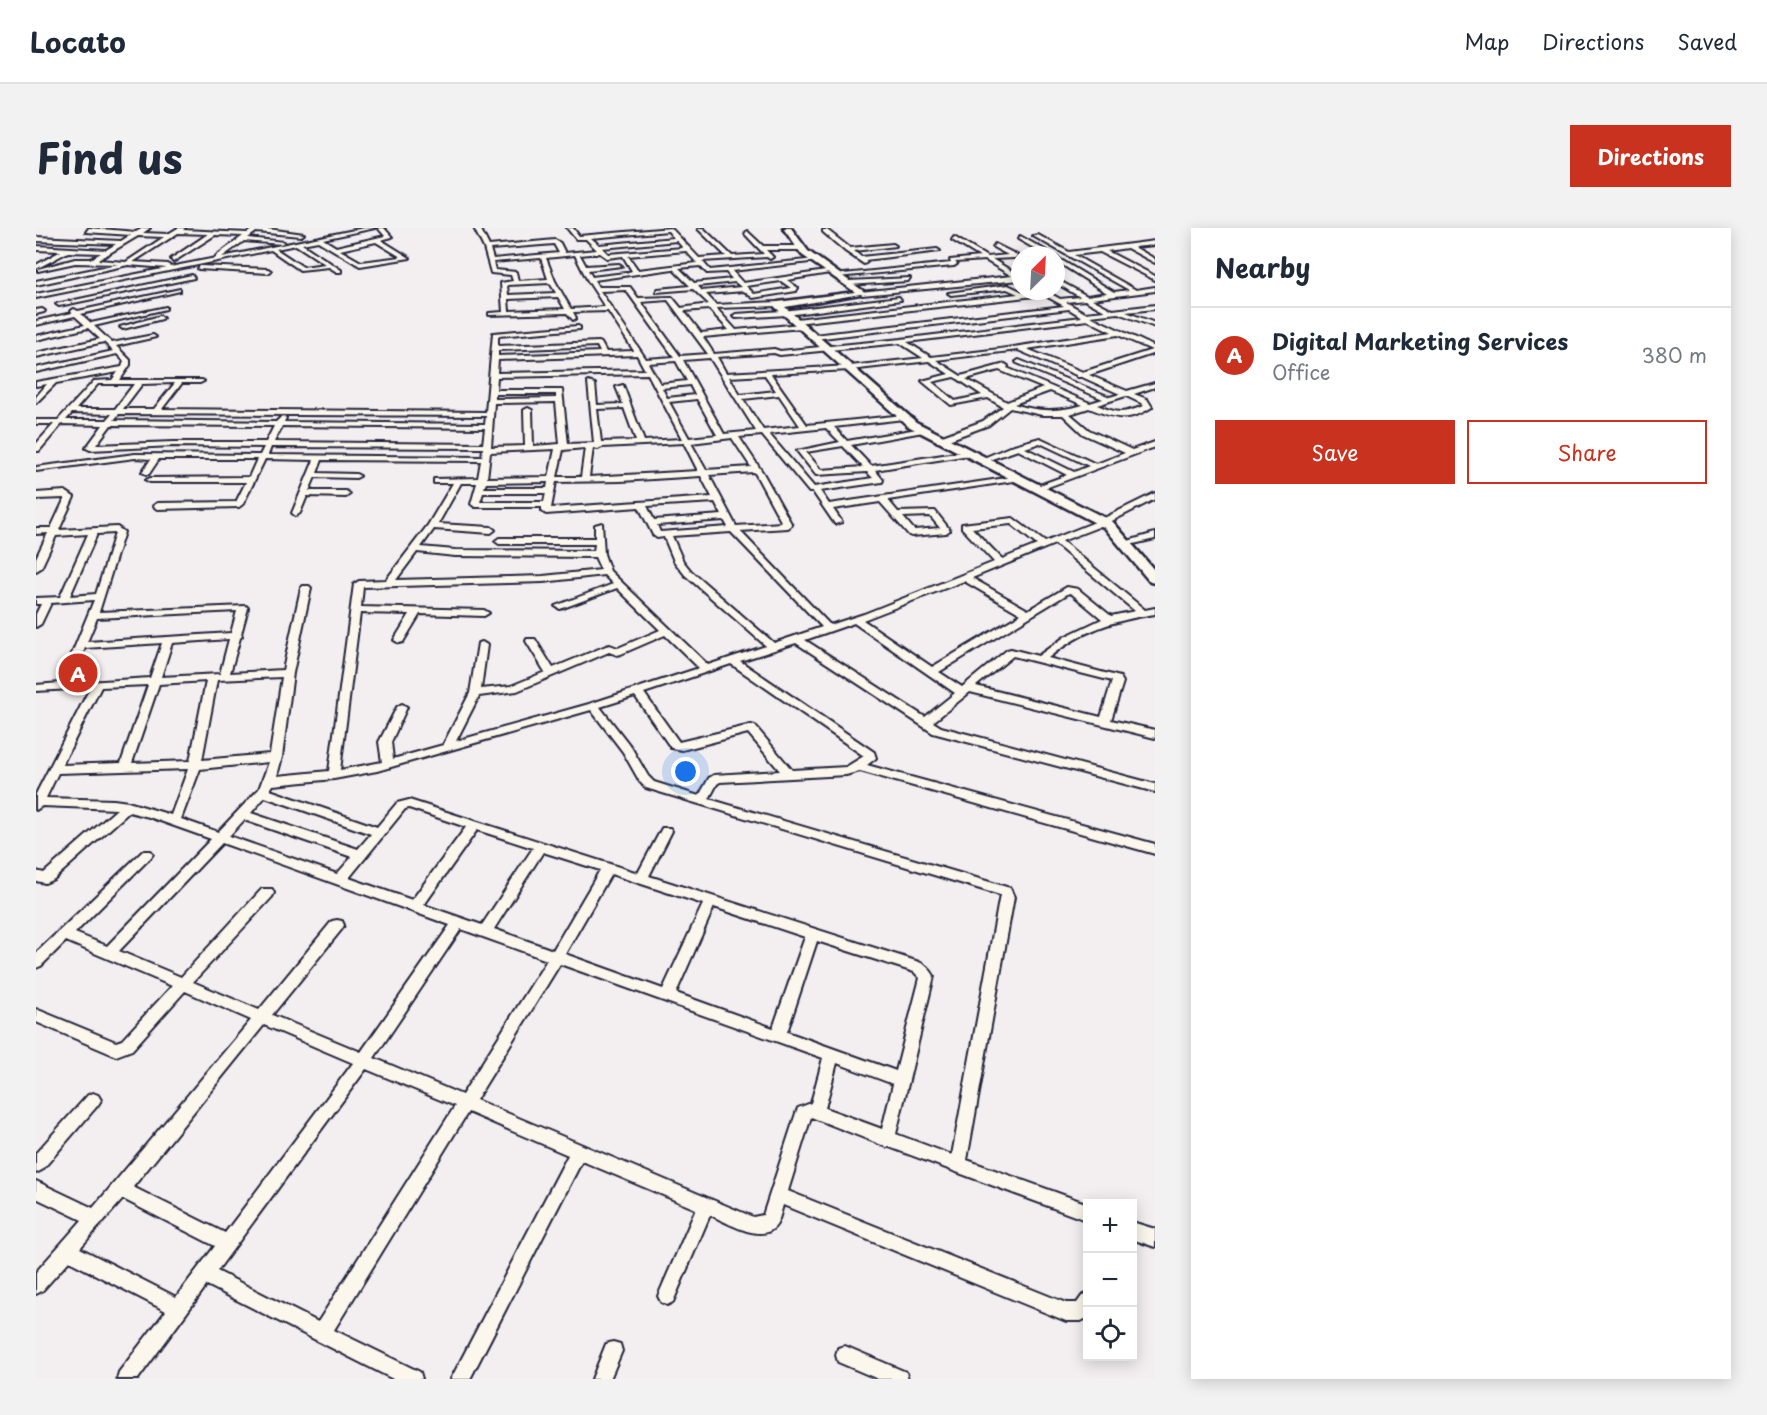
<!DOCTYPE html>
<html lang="en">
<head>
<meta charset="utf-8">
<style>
  :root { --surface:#fff; --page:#f2f2f3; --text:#1f2937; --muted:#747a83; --line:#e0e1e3; --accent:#c8321e }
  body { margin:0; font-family:"Playpen Sans",sans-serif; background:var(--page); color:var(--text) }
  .controls { position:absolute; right:18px; bottom:18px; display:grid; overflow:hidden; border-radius:0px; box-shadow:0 3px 15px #0003 }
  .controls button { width:54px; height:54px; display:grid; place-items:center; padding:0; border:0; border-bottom:2px solid var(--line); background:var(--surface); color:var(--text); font:30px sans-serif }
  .compass { position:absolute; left:975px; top:18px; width:54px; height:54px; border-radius:50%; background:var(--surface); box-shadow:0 3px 15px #0003; rotate:24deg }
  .you { position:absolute; left:650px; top:544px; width:21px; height:21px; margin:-15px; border:4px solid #fff; border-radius:50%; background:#1a73e8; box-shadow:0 0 0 9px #1a73e833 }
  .badge { display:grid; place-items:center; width:39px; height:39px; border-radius:50%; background:var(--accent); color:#fff; font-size:20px; font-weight:700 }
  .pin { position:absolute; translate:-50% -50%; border:3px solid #fff; box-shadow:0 2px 6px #0006 }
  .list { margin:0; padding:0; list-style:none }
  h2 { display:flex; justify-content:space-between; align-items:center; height:78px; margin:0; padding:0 24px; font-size:26px }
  h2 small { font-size:20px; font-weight:400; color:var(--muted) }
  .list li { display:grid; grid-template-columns:39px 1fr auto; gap:18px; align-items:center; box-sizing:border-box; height:96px; padding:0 24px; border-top:2px solid var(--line) }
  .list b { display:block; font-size:22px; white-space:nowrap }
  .list p { margin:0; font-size:20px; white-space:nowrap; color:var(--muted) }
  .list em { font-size:20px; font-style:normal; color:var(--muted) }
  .actions { display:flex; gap:12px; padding:18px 24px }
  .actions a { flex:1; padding:14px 0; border:2px solid var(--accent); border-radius:0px; text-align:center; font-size:21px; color:var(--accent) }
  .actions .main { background:var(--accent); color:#fff }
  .icon { flex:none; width:33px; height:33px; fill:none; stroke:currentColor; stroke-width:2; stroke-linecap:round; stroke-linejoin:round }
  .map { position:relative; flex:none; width:1119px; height:1151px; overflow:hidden; border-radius:0px }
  header { display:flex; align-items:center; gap:36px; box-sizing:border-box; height:84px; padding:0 30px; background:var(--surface); border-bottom:2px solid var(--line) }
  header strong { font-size:28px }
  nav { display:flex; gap:33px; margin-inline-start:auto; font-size:21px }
  .intro { display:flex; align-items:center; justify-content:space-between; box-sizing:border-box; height:144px; padding:0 36px }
  h1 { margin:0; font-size:42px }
  .button { padding:15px 27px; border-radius:0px; background:var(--accent); color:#fff; font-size:21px; font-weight:700 }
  main { display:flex; gap:36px; padding:0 36px }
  aside { flex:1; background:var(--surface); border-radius:0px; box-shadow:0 3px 15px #0003 }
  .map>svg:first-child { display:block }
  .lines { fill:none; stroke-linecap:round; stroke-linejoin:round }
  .street-casing { stroke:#22223b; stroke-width:4 }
  .secondary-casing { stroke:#22223b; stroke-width:5 }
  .street { fill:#fbf7ec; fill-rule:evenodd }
  .secondary { fill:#fbf7ec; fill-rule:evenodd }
</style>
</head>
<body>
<header>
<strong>Locato</strong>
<nav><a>Map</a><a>Directions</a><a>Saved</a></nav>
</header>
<div class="intro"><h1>Find us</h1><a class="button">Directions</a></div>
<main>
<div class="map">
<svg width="1119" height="1151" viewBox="0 0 1119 1151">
  <rect width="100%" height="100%" fill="#f3eeef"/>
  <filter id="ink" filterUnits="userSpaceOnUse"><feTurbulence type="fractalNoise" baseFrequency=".0167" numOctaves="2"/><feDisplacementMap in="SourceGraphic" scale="12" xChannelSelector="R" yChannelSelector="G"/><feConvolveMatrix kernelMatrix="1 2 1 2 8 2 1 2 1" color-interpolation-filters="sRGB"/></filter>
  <g filter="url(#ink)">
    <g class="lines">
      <defs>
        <g id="street">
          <path d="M53,0L100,4L107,0H114L107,5L132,6L142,0H149L147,2L211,5L219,0H225L268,6L265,8L220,4L212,10L248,14L245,16L208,13L186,29L328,0H339L287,11L300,19L349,8L342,0H348L356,9L345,12L374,30L324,38L282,13L266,16L305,42V44H301L293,39L264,42L235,22L0,70V66L131,40L92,37L0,57V53L82,36L39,35L2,43V41L39,31H55L65,25L32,24L0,41V37L25,23L0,22V18L70,22L80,16L0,13V9L85,13L95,7L50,4ZM142,5L172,6L135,31L137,34L179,7L207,8L180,28V30L134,39L132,36L97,34ZM102,8L128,9L90,34L62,32ZM340,14L365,29L325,34L304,22ZM260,17L289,36L267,39L240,21Z"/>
          <path d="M438,0H444L453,18L519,12L524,15L529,25L561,22L550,11H540L531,0H537L543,8L635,0L663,30L690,28L662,1L667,0L696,28L728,26L709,6L711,3L727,18H764L767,20L764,22H730L737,29L734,31L731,29L666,33L674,42L780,31L783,33L696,43L707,55L797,42L800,44L751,52L762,60L760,63L717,70L708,63L670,66L680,77L742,74L745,76L742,78L680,80L700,102L765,96L768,98L765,100L667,109L678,126L738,121L744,123L865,111L1046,89L1033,81L778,111L775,109L778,107L1028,78L1008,67L760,95L757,93L760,91L982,66L971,61L915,67L912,65L972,57L989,65L1010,63L1024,71L1044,69L1020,55V51L1051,68L1071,65L1020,33V29L1078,64L1093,62L997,8L1002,7L1033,24L1119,13V17L1098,19L1119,31V35L1091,20L1071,23L1119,48V52L1064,24L1038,27L1100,62L1119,59V63L1056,71L1077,82L1119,77V81L1090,84L1119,95V99L1082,85L1054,88L1119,119V125L1053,147L1091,163L1119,155V159L1098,166L1111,171L1116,179C1092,195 1078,190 1053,180L1034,186L1053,202L1096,222L1119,214V219L1004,262H1001V258L1031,247L982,222L947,234L943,232L978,217L1004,210L1060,236L1089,225L1047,206L1027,187H1006L974,180L953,197L907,214H901V210L947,193L967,179L952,170L915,177L886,153L913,146L893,133L814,142L735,146L771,197L868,187L872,189L868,191L798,199L811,213L887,200L891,202L887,204L815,217L835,238L933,223L937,225L933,227L839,242L847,252L846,254L784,263L793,276L984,248L988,250L984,252L852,272L862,284L899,283L914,302L910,305L876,308L873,307L844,274L797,281L806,294L799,296L777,264H773L726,207L703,209L727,245L756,297L752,300L704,303L794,397L828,386L958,334L926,300V296L977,290L1009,314L1064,292L1119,265V271L1070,296L1026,313L1109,382L1119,380V386C1075,393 1047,402 1012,430L1084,449L1087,454L1075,492L1119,502V510L934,464L897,494L905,499L1119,556V564L897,505L760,415L704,433L838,524L840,530L831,537L1119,616V626L824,543L810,547L684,554L681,556L673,571L974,660L978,669L931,932L1052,976V993L853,919H851L775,889L752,963L1030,1075H1041L1046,1068L1052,1065L1051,1090L1045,1093H1030L747,977C745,983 744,990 741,996C728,1018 691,994 674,987L637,1074L631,1077L625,1074L622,1068L660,981L546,933L434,1151H415L532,927L432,884L298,1102L384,1144L386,1151H357L171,1057L102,1151H81L83,1144L130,1083L33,1033L6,1063L0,1066V1044L46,992L0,970V953L57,980L215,792L149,763L96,822L80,828L0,794V781L80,814L86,812L136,758L30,713L5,738L0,740V725L107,623H115L117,626L115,629L39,705L71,718L175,611L113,589L93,584L18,651L9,655L0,653V643L8,645L81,581L6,578L0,582V566L54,460L0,463V457L24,455L58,372L15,375L5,396L0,399V386L5,376H0V370L24,369L52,306L20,308L5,340L0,343V330L12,305L0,306V300H15L29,270L0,271V265L29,263L38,269L23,302L81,299L88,304L63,384L210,378L212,380L205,406L206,408L204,410L194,445L247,442L265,360L267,358H273L275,360L257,445L246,529L241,548L293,543L318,356L323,353L350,352L392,297L417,255H398V251L442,250L445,233L286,232L281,245L320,246L324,248L320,250L279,249L273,263H310L314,266L310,269L271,268L264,285L260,288L256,285L278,232L229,231L207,276L203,279L121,281L117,278L121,275L200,274L210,254H114L110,252L114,250L213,249L221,231H123L113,246H110L106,244L115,231L99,230L0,243V239L99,226L224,227L228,219L137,218L54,222L50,220L67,197L26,196L3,223H0V216L18,196H0V192H22L58,153L76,152L82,144L20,155L0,175V169L11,156L0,158V154L86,139L88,133L81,126L0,144V140L77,123L68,114L0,129V125L64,111L52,100L0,112V108L49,97L39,88L0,97V93L36,85L35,83L38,81L42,83L144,61V63L45,86L55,95L130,79V81L58,98L76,115L117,107L120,109L80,118L94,132V137L84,152H166L168,153L164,155H146L126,181L450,184L457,105L542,98L544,99V101L462,108V118L563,114L565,115L570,124L598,123L572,83L537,84L540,90L537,92L531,85L453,87V85L467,84L465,55L477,53L475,47L455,45L448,20ZM632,3L638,10L563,17L555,10ZM641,13L647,20L572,26L566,20ZM518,16L523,25L457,31L454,21ZM650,23L661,35L602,42L592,28ZM564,25L571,30L587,28L596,43L589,45L556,49L552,42L586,38L583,36L550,38L544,27ZM539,27L552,53L569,79L535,81L519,53L510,30ZM505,30L512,51L482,53L480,44L459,42L457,34ZM664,38L671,45L690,44L696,51L658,55L643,40ZM637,41L654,58L622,61L620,64L657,61L673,76L645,80L636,69L602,70L594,59H562L558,52ZM745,53L755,60L718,66L710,58ZM699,54L705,59L666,63L662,58ZM514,55L520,65L472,67L471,57ZM590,62L638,129L610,131L564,63ZM522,69L529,81L473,83L472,71ZM632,72L672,126L644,128L605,74ZM1049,72L1069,83L1049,85L1030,74ZM673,81L693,102L665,105L648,83ZM1052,92L1076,104L964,121L895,129L871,114ZM1082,107L1116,122L1047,144L991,121ZM864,115L887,130L814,138L690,145L681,129L738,125L744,127ZM561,118L564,124L462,128V122ZM982,122L1040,147L1041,149H1046L1084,166L1074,169L983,132L980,134L981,135L1067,171L1054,175L971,140L972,138L969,136L925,148L900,132ZM601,127L609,142L461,145L462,132ZM674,130L720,203L688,206L647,132ZM640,133L651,153L624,156L612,135ZM963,142L1007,160L971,174L930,151ZM612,146L646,211L608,213L587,157L580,159L587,176L561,177L559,156L552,154L558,215L532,216L526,162H460L461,149ZM729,147L740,163L704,167L693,149ZM918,149L922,151L946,167L919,173L896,154ZM139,155L118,181H87L106,156ZM62,156H98L79,181H40ZM654,157L659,167L631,170L626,160ZM1014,163L1047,177C1023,184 1001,184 978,176ZM459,166H520V170L459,171ZM743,167L764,198L727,202L707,171ZM1090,168L1105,175L1108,178C1086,186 1082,186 1061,177ZM661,171L681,207L653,210L633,174ZM520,174L524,216L497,218L496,182L492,180L488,182L489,218L455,219L458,175ZM588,180L600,213L565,214L561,181ZM36,185L76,186L71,192H30ZM83,186L450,188L449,196L248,194L250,190L246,188L240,194L78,192ZM75,197L238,198L230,214H137L60,217ZM246,198L449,200L447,216L238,214ZM790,200L804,214L761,223L780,247L831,244L837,250L778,259L733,206ZM696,210L715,239L670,242L655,215ZM648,215L662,243L553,249L557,220L562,221L566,219ZM1004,215L1053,238L1038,244L989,220ZM807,218L827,239L785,242L770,224ZM235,219L447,220L446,229L232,227ZM549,220L545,249H521L527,222ZM519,221L513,249L451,250L454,224ZM718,244L719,245L746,295L700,298L673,247ZM665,248L676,269L515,280L520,254L585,253ZM512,254L511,260H448L450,255ZM425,255H441L435,276L439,279H506V283L510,286L603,279L617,307L621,310L628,309L638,333L649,347L730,418L672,437L574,343L568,326L566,295L559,297V310H463L459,313L463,316H559L558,323L419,322L385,319L398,301L455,305L459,302L455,299L402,296ZM447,265H510L508,274H444ZM679,274L686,287L618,292L611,278ZM894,288L904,300L878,302L867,289ZM688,292L692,299L624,304L621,297ZM975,296L1001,317L966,331L936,300ZM695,304L786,399L738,415L655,343L647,333L636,308ZM79,305L60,366L34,368L61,306ZM1019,316L1099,383L1075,388L1042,361L1031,359L992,382L936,350ZM381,324L419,328L559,329L565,342L507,348L360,352ZM568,347L577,356L519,378L524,381L527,380L581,360L624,402L582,420L574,417L570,418L517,440L499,411H491L490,413L509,444L475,458L445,461L451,417L446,414L442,415L434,465L407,517L357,531L355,514L371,479L366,476L361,479L343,514L346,534L304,542L324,385L374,386L358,412L363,415L367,414L384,386L448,388L453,385L448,382L325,379L327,359L507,354ZM928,353L985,386L896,439L827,392ZM1033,365L1036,366L1066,391L1030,408L1002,428L975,421L971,422L926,459L903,444ZM201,383L195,405L51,414L61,390ZM818,395L919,465L889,489L769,412ZM629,407L663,440L553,476L420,513L443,468L481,463L573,424L581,427L585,426ZM193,411L184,446L125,449L136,415ZM126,415L114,450L35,455L49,420ZM977,428L1076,453L1065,489L940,458ZM695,436L828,528L810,539L756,542L719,498L715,497L643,514L608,465ZM246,449L234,526L166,532L181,452ZM170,453L154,533L96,535L123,456ZM112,457L85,535L26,537L65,459ZM599,468L635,520L646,522L712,505L744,543L678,547L673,550L663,568L618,554L612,548L595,519L564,479ZM555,482L587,524L604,554L610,560L964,667L916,927L860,906L898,748C895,742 890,737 883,734L613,648L636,603L634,600H626L602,645L373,572L361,575L341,599L234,562L237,557L298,551L341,543ZM233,534L223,561L182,604L145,591L164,541ZM152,541L135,587L92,574L78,572L10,570L22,545ZM229,569L335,606L322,621L215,585ZM373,580L430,599L376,672L313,650L369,581ZM208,592L316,629L301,646L193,608ZM441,602L497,620L446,697L388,677ZM186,615L414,697L325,824L236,787L306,701L308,697L306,693L301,692L296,693L223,782L157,754L236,669L238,665L236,661H226L145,749L83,723ZM507,624L564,642L517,722L458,701ZM575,646L667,676L627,761L529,726ZM678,679L769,709L737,800L640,765ZM425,701L511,732L426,867L338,830ZM781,713L878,744L884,750L860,843L751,804ZM524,736L787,830L775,875L762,880L760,885L727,987L717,989L440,872ZM228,797L317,835L189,1005L97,959ZM801,835L857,856L846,901L789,880ZM330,841L419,878L282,1094L181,1043ZM87,971L179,1018L140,1069L44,1020Z"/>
          <polygon points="787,2 791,2 814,20 857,16 860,18 818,23 825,29 901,21 904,23 829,32 831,34 828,36 809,23 787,4"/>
          <polygon points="984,8 1016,26 1017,27 1010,27 982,11"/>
          <polygon points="918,9 951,29 972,27 957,19 959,16 981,27 979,30 956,31 984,48 984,52 826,67 824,64 976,48 949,32 919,34 921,36 918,38 801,49 798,47 915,35 914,32 944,29 916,12"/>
          <polygon points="164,38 232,41 235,43 232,45 162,41"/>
          <polygon points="156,47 158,50 23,78 20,76"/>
          <polygon points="874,50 872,53 813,57 810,55 813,53"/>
          <polygon points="863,69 865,72 751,87 700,90 697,88 700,86 747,83"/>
          <polygon points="6,81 9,83 8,84 0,86 0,82"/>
          <polygon points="124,88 127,90 126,91 87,101 84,99"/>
          <polygon points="1119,305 1119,311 1089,318 1085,315"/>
          <polygon points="57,865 62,867 65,872 62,877 6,942 0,945 0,925 52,867"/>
          <polygon points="1096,994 1119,1001 1119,1019 1096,1011"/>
          <polygon points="577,1114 584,1116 586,1123 574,1151 556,1151 570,1116"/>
          <polygon points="809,1118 870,1144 872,1151 842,1151 802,1134 800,1127 802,1120"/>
        </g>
        <polygon id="secondary" points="747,0 755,0 772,23 830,65 749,79 880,194 1077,294 1119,343 1119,355 1114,354 1069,300 872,198 739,79 738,77 742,74 819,64 766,27"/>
      </defs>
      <!-- street casing -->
      <use href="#street" class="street-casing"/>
      <!-- secondary casing -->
      <use href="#secondary" class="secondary-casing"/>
      <!-- street -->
      <use href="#street" class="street"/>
      <!-- secondary -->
      <use href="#secondary" class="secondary"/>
    </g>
  </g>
</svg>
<div class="controls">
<button>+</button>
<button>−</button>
<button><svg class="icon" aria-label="locate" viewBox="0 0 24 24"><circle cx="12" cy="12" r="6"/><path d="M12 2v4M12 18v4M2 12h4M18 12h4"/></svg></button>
</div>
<svg class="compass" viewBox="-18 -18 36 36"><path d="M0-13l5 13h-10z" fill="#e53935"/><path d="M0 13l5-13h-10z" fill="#747a83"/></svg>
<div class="you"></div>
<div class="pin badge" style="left:42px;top:445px">A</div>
</div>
<aside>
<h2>Nearby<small></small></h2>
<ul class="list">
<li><span class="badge">A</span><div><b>Digital Marketing Services</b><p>Office</p></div><em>380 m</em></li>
</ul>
<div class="actions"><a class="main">Save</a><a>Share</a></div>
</aside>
</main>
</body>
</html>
